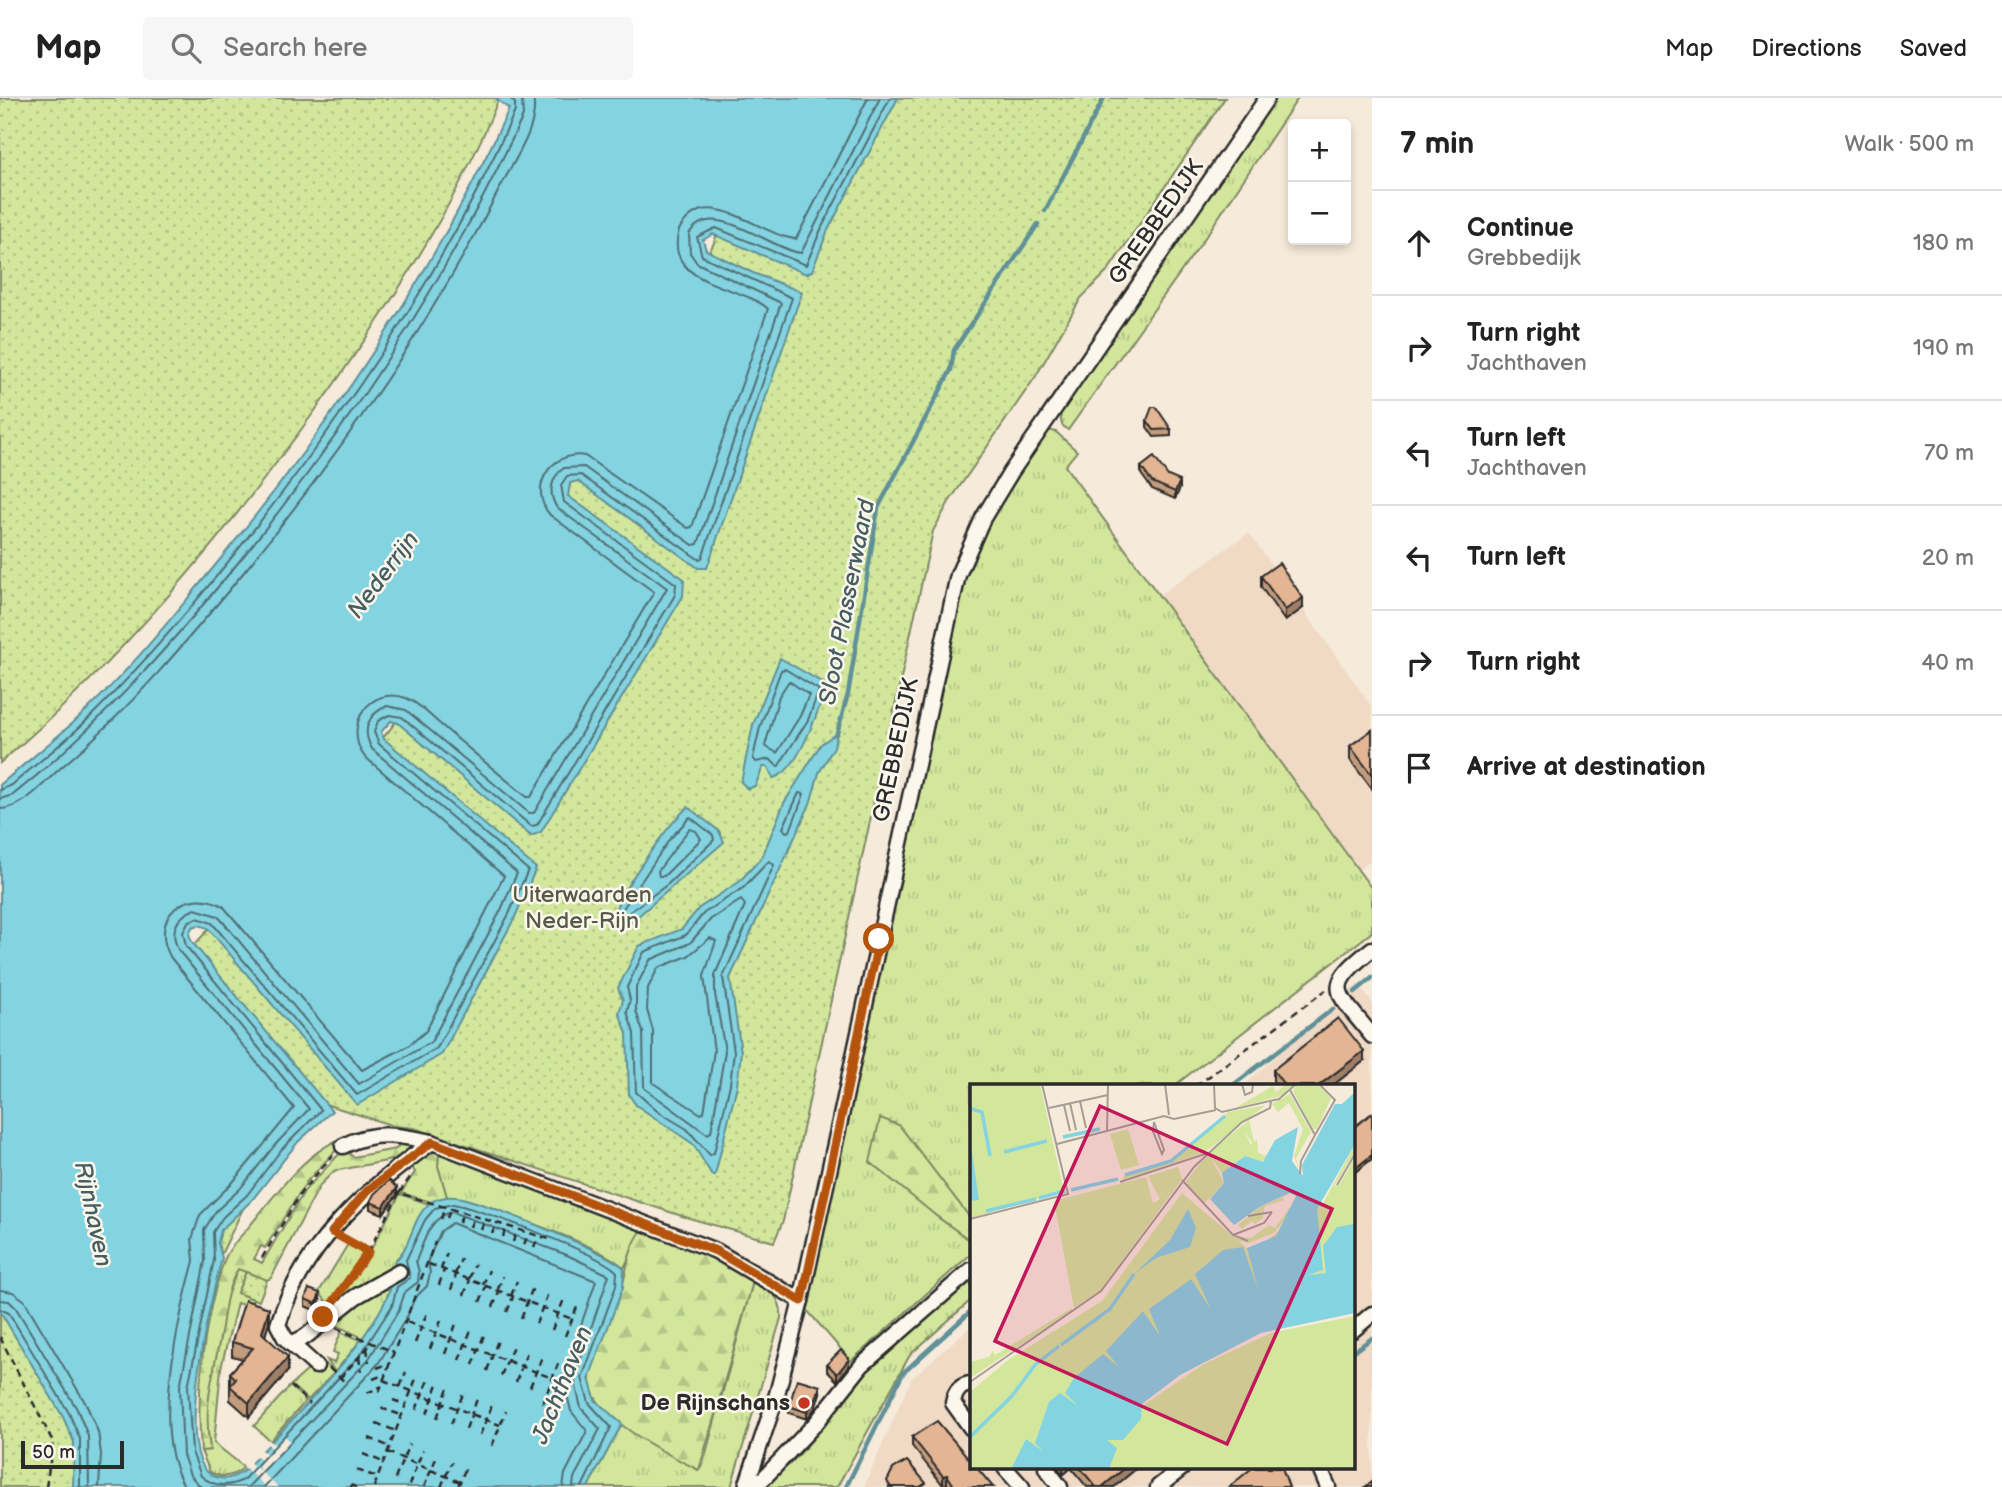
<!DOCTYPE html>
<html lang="en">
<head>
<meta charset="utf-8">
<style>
  :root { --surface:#fff; --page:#f6f6f6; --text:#222; --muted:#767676; --line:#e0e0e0 }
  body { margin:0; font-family:"Balsamiq Sans",sans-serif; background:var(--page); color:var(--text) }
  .controls { position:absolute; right:21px; top:21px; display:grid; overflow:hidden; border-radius:7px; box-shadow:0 4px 10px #0003 }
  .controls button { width:63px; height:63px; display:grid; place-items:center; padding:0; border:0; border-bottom:2px solid var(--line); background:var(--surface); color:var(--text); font:35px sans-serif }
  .scale { position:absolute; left:21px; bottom:18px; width:103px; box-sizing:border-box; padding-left:7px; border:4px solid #2b2b2b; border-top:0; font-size:19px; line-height:24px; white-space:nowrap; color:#2b2b2b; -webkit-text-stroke:5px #fbf7ec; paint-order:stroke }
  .stop { position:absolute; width:21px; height:21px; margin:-16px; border:5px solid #b45309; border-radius:50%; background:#fff }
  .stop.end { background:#b45309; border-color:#fff; box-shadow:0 2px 7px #0008 }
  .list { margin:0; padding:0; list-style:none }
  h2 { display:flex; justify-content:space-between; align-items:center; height:91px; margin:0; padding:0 28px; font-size:30px }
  h2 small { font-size:23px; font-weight:400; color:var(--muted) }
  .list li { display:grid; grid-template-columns:46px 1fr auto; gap:21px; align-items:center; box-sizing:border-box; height:105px; padding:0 28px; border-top:2px solid var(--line) }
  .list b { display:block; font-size:26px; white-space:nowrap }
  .list p { margin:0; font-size:23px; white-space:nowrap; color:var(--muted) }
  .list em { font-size:23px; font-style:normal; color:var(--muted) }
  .icon { flex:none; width:38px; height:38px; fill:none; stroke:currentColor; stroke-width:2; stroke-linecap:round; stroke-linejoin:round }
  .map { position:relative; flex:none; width:1372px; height:1389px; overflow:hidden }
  header { display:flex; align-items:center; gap:42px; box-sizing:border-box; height:98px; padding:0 35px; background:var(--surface); border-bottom:2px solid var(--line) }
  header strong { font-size:33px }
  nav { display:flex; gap:38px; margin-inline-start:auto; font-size:24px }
  .search { width:490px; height:63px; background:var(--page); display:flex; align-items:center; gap:18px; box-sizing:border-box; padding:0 24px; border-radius:7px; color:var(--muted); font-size:26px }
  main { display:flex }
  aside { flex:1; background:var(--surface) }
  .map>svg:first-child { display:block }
  .built { fill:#f0dac5 }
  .grass { fill:url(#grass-tufts); stroke:#7e8964; stroke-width:2 }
  .forest { fill:url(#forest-firs); stroke:#7e8964; stroke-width:2 }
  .park { fill:url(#park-dots); stroke:#7e8964; stroke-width:2 }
  .water { fill:#84d3e1; stroke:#609098; stroke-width:2 }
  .pier { fill:#f6eada }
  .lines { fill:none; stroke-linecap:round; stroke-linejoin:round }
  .shore { stroke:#4f6e74; stroke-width:2 }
  .stream { stroke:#609098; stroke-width:4.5 }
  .minor-casing { stroke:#2b2b2b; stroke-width:19 }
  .path { stroke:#2b2b2b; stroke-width:2.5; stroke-dasharray:7 5; stroke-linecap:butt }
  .minor { stroke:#fbf7ec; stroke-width:14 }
  .wall { fill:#c39c7e; stroke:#2b2b2b; stroke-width:2 }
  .shaded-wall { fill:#9f7f67; stroke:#2b2b2b; stroke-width:2 }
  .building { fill:#e3b593; stroke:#2b2b2b; stroke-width:2 }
  .route { stroke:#b45309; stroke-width:9 }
  .poi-dot { fill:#c8321e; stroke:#fbf7ec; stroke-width:2.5 }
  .labels { text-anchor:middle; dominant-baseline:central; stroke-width:5; stroke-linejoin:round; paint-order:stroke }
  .street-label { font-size:23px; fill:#2b2b2b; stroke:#fbf7ec }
  .park-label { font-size:23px; fill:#555a47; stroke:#fbf7ec }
  .poi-label { font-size:23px; font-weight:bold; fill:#2b2b2b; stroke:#fbf7ec; text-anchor:end }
  .water-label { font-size:24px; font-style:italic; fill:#465d62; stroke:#fbf7ec }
  .inset-river { fill:none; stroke:#84d3e1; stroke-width:3.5 }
  .inset-road { fill:none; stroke:#a59e94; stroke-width:2 }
  .view { fill:#c2185b; fill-opacity:0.15; stroke:#c2185b; stroke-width:3.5 }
  .inset-edge { fill:none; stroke:#2b2b2b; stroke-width:3.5 }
</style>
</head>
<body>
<header>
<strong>Map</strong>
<div class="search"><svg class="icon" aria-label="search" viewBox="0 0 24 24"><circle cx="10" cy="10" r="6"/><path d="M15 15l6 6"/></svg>Search here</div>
<nav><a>Map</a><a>Directions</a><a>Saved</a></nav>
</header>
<main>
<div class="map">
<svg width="1372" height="1389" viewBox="0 0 1372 1389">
  <defs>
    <pattern id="grass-tufts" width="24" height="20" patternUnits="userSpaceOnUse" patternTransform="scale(1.75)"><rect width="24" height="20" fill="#d2e79c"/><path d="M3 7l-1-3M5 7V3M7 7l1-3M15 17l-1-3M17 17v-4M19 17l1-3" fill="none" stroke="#b4c687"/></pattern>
    <pattern id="forest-firs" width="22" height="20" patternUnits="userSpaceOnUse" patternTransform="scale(1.75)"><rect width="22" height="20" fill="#d2e79c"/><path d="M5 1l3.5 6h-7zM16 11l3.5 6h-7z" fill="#b4c687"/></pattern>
    <pattern id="park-dots" width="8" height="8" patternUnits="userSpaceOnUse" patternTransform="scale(1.75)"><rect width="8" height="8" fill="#d2e79c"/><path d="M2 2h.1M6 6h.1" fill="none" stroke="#b4c687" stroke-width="1.8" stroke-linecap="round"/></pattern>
  </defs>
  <rect width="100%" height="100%" fill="#f6eada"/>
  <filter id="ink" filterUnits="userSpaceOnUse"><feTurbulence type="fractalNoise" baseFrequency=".0143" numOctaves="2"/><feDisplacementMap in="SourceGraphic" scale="14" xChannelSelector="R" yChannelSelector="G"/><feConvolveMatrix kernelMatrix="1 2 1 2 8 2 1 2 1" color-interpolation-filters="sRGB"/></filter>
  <g filter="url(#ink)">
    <!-- built -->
    <g class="built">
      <polygon points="1249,435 1372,609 1372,762 1358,772 1159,497"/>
      <polygon points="1358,886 1372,904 1372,1389 864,1389 911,1281 971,1228 971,1370 1353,1370 1353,988 1243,988"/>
    </g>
    <!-- grass -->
    <g class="grass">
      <polygon points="1276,0 1298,0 1202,144 1068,332 1062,327 1060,316"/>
      <polygon points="1048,332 1056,334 1077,353 1065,368 1372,791 1372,834 1174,988 971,988 971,1121 899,1027 935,1117 971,1143 971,1156 851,1263 806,1211 965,478 990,422"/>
      <path d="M439,1051L642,1132L624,1170C600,1146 497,1113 460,1100L447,1099L438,1068Z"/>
      <path d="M400,1096L429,1106C415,1122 411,1149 395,1162V1172L329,1214L346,1185L364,1165Z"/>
      <polygon points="348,1146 366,1155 329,1207 319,1194"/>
      <path d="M238,1170L246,1174L237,1195L253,1201L250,1209L237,1205L221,1270L214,1345L244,1369C234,1379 223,1381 210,1374L201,1353L210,1352L206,1318L208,1289L225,1202Z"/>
      <path d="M971,1176V1202L910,1257L837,1389H758C809,1362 832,1307 871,1267C903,1235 938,1206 971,1176Z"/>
      <path d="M754,1180C769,1190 783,1201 781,1220L731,1389H588L622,1326L698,1372L703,1366Z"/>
      <polygon points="391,1185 386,1204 363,1240 327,1223"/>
      <polygon points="341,1234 361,1242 335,1274 327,1262 334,1265 338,1256 333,1254"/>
      <polygon points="322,1262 334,1275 308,1302 291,1287 309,1271 312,1276"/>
      <polygon points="290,1288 306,1303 270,1343 254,1328"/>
    </g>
    <!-- forest -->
    <g class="forest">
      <polygon points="880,1020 899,1027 971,1121 971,1143 935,1117 870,1064"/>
      <path d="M395,1028L441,1039L340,1048L307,1083L265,1150L261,1148L254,1161L262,1165L305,1092L344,1051L353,1059L396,1051L402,1043L416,1048L397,1061L334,1073L320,1087L271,1180L267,1182L238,1171C228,1188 226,1203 223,1222C216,1272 202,1299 210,1352L201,1353C196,1290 203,1223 224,1163C229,1148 242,1138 252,1125C294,1073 323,1031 395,1028Z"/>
      <polygon points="439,1051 438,1068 447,1099 431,1104 401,1095 415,1074 409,1065 430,1053"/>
      <path d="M642,1132L738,1170L754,1180L699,1372C670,1358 591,1319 590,1283C589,1263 610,1222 618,1202C628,1177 625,1155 642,1132Z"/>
    </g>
    <!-- park -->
    <g class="park">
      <path d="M0,0H499C456,109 383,219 314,314C221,442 121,562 0,665Z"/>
      <polygon points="768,0 1225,0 1107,174 1081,200 1036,278 949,404 933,433 783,1123 774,1144 682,1118 414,1030 394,1028 325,1006 249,1098 192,1217 75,1389 0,1389 0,983 197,844 388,634 565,394 713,147"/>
      <polygon points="246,1174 267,1182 259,1203 237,1195"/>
    </g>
    <!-- water -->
    <g class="water">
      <path d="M495,0H898L828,132L812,173L806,176L713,136L703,142L706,152L753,175L802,194L707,470H698L578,383L570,385L568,398L684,481L683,498L541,734L531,738L398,625L391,623L381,634L384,641L536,770L515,819L442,956L357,1007L208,830L199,827L192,829L189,836L192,844L332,1013L298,1044L252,1102L221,1132L218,1145L222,1160C213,1194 169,1365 216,1379C228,1383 237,1378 246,1371C282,1330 403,1218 394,1164C412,1149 411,1120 430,1105C436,1100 448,1098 456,1099C478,1101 609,1155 624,1170L623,1189L589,1280L595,1302L622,1326L588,1389H73L74,1344L63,1319L0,1213V687C25,665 52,644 76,622C129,574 173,518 218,464C333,324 433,176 509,11Z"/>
      <path d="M780,560L828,588C817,611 800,674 773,680L768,669H763L755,688L748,691L741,684L753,627Z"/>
      <polygon points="837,635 834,649 819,675 810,706 730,880 741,954 737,987 715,1077 712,1077 693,1046 636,1007 629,997 627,935 619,915 623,902 618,890 639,848 682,831 699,810 739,784 762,759 784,705 821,646"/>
      <path d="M688,709L719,733L724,744L629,826L623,829L616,826C614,820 613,816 616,810C625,787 669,725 688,709Z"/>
    </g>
    <!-- pier -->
    <polygon class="pier" points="285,1338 290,1343 261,1374 278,1389 266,1389 243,1368 248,1363 260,1373 258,1368 262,1363 254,1356 259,1350 268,1357 273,1351 265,1344 268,1341 276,1348"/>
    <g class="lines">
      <!-- shore -->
      <g class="shore">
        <polygon points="785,571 819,592 808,622 778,669 770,661 756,664 753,660 760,629 781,572"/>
        <polygon points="789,583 809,597 800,618 777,655 765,648 779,598"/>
        <path d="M0,692L12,687C36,666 61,647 84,625C162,549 232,462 297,375C382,261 458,143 515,13V5L509,0"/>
        <polygon points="799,695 804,696 790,733 786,734 783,730"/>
        <path d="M0,701L13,697C97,630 168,550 237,466C351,326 447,182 523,18L522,0"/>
        <path d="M0,711C24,711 46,682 64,667C131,610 188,542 244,474C342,353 430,227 501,88C513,64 540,27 533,0"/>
        <polygon points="690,719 713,737 714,742 668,786 623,819 622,812 669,742"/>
        <polygon points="689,731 696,733 701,741 664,778 659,778 658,773"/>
        <polygon points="769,763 774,767 723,879 734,954 730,986 714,1055 710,1057 687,1031 657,1013 636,994 634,935 627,914 630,902 627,889 644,854 686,837 704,815 743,790"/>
        <polygon points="741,802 745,807 715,877 715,896 725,953 711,1034 707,1036 644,990 643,934 636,913 636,889 650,862 690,845 711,821"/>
        <polygon points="710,840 716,843 704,878 714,953 704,1014 701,1016 653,985 653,933 647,912 648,890 658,870 688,858"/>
        <polyline points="0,1192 13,1194 24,1202 86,1306 98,1334 101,1356 99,1389"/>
        <polyline points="0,1202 9,1203 16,1210 77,1311 88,1338 89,1389"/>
        <polyline points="0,1211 9,1215 69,1315 80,1341 80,1389"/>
        <path d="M185,1389C150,1336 178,1221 194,1163L192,1141L200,1117L233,1084L294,1010L171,860C148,821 185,787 223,808L362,972L408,948L426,933L504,778L364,658C343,628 369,587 406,600C418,604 430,618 440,626C469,651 498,675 527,699H531L654,494L550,417C527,390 551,352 585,358L688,430L692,429L768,211C744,187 662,188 679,132C706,82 760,138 796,141L868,0"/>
        <path d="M201,1389L190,1377L183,1357L180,1289L205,1163L204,1132L216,1113L240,1091L275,1047L309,1011L179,853C169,834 175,819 195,811L218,818L359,986L431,944L501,812L517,775L372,651C361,632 368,616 387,608L406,612L529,715H534L667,490L557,410C548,396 550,380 564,370L584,369L693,447L698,446L781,205L697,165L690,155L689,136C712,98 771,152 801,155L880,0"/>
        <path d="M248,1389L368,1262L399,1212L405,1194L418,1184L419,1174L416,1163C424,1144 429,1119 452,1114L567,1157L609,1177L574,1280L581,1310L600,1331L574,1380L573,1389"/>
        <polyline points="264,1389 378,1266 408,1217 414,1201 427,1188 430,1175 428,1162 441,1133 452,1125 596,1183 563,1280 571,1313 587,1333 565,1376 563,1389"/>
        <path d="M582,1389L611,1329L589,1305L582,1280L616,1188L617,1174C603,1157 478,1110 453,1106L435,1110L425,1122L406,1162L410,1180L397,1189L392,1208L361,1256L243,1382C229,1389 214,1389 201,1378L192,1354L188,1289L214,1162L213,1134L223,1119L247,1097L281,1052L321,1012L186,848L183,834L188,824L197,820L212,825L357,997L437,950L509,816L528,772L379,646L374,634L378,623L389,617L402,619L531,728L537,727L675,497L676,486L564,404L561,387L567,378L581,377L698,461L702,460L792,200L702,158L697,139L716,130L806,167L822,129L890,0"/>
      </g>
      <!-- stream -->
      <g class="stream">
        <polyline points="1045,113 1104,0"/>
        <polyline points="837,635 848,596 878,410 951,272 954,252 1038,126"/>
        <polyline points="1355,894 1372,880"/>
        <polyline points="1232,988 1333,911"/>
        <polyline points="1353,1254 1372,1240"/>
        <polyline points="846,1389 903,1275 971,1213"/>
      </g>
      <defs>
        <g id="minor">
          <path d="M1372,851C1321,891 1337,893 1372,938"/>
          <path d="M343,1048C375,1032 399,1037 432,1044L716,1153L801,1203"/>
          <polyline points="1353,1232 1372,1216"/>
          <polyline points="291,1246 305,1239 355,1199 399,1174"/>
          <path d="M316,1268L285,1240L278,1227C301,1148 368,1090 432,1044"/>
          <path d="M971,1286C960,1287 955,1294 953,1305L971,1330"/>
          <polyline points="1005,1370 1022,1389"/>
          <polyline points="1046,1370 1060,1389"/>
          <polyline points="1320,1370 1328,1389"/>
          <polyline points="747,1385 763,1381 816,1325 862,1267 971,1172"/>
          <polyline points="746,1389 777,1296 801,1203 958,477 983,420 1011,374 1267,0"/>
          <polyline points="1158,1389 1182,1370"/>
        </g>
      </defs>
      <!-- minor casing -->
      <use href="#minor" class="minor-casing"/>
      <!-- path -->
      <g class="path">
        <polyline points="1196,988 1326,892"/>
        <polyline points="399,1095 411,1078"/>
        <polyline points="447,1120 451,1110"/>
        <polyline points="441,1121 444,1111"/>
        <polyline points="459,1125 463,1115"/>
        <polyline points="470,1129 474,1119"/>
        <polyline points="481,1132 485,1122"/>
        <polyline points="492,1136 496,1126"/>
        <polyline points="503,1139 506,1129"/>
        <polyline points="513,1144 516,1134"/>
        <polyline points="524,1147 528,1136"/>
        <polyline points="534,1150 538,1139"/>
        <polyline points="368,1154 399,1095 549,1141"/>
        <polyline points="262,1160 302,1093 333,1057"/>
        <polyline points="429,1166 572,1221"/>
        <polyline points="441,1171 447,1155"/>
        <polyline points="455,1176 461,1161"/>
        <polyline points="469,1181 475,1166"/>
        <polyline points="439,1187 444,1172"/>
        <polyline points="483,1187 489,1172"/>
        <polyline points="498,1191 503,1178"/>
        <polyline points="340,1192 368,1154 342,1141"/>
        <polyline points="451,1192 456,1177"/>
        <polyline points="464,1197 470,1182"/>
        <polyline points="511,1198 517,1183"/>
        <polyline points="480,1204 486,1188"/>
        <polyline points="493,1209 499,1194"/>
        <polyline points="507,1214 513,1199"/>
        <polyline points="521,1220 533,1189"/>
        <polyline points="407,1224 557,1282"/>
        <polyline points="536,1226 548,1195"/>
        <polyline points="336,1230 394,1254"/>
        <polyline points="552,1232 564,1201"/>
        <polyline points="565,1238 577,1209"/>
        <polyline points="0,1239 53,1344 46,1389"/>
        <polyline points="415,1245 427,1215"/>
        <polyline points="367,1250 369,1264"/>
        <polyline points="430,1251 442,1220"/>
        <polyline points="445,1256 456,1226"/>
        <polyline points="359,1259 361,1273"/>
        <polyline points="459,1262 471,1232"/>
        <polyline points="473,1267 484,1237"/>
        <polyline points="329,1270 345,1284"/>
        <polyline points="377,1270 390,1265"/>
        <polyline points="487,1273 498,1242"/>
        <polyline points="501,1278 513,1248"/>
        <polyline points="340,1280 369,1248"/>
        <polyline points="373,1281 386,1276"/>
        <polyline points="383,1282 500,1327"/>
        <polyline points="516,1284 527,1254"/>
        <polyline points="291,1288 310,1306"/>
        <polyline points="400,1289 406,1274"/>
        <polyline points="530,1289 542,1259"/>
        <polyline points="379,1294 435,1144"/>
        <polyline points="367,1295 380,1289"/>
        <polyline points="393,1302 406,1307"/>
        <polyline points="543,1305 558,1266"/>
        <polyline points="381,1310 401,1317"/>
        <polyline points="416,1312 428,1282"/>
        <polyline points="427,1316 438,1286"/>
        <polyline points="437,1320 448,1290"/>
        <polyline points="376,1325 396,1333"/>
        <polyline points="451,1326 463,1296"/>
        <polyline points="466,1331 477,1301"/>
        <polyline points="480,1337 492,1307"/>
        <polyline points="369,1340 388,1348"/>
        <polyline points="492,1348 506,1313"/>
        <polyline points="387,1354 460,1384"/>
        <polyline points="363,1356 383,1364"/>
        <polyline points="357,1372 377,1379"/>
        <polyline points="395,1381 409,1346"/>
        <polyline points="350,1387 356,1389"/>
        <polyline points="409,1387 423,1352"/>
        <polyline points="374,1389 417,1278"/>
        <polyline points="424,1389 437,1358"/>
        <polyline points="441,1389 452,1364"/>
        <polyline points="458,1389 466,1369"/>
      </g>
      <!-- minor -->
      <use href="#minor" class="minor"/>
    </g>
    <!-- wall -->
    <g class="wall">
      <polygon points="1147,322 1171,331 1171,338 1154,339 1147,329"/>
      <polygon points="1141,369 1168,378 1180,390 1175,401 1152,391 1141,376"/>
      <polygon points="1261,478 1303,510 1285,523 1261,489"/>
      <polygon points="1372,632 1372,691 1350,662 1350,648"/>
      <polygon points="1364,963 1332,988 1277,988 1273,983 1273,972"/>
      <polygon points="397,1097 383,1116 370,1111 370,1104"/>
      <polygon points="305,1201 320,1202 316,1213 305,1208"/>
      <polygon points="269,1224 265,1238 288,1273 249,1319 230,1302 230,1275 243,1261 232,1258 232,1244"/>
      <polygon points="827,1266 849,1268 837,1283 827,1273"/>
      <polygon points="820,1295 815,1310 807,1321 789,1315 789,1308"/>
      <polygon points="912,1339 993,1389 949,1389 947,1386 943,1387 912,1348"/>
      <polygon points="1058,1370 1137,1370 1114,1389 1087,1389 1071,1370 1063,1377"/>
    </g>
    <!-- shaded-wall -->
    <g class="shaded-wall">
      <polygon points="1180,383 1180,390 1175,401 1175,394"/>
      <polygon points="1303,500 1303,510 1285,523 1285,512"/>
      <polygon points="1364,953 1364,963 1332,988 1318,988"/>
      <polygon points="1372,1057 1372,1061 1353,1076 1353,1072"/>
      <polygon points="397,1090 397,1097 383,1116 383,1109"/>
      <polygon points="320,1195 320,1202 316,1213 316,1206"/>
      <polygon points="269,1210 269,1224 262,1249 262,1235"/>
      <polygon points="288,1259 288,1273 249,1319 249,1305"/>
      <polygon points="849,1261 849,1268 837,1283 837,1276"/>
      <polygon points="820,1288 820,1295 815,1310 807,1321 807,1314"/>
      <polygon points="1063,1370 1071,1370 1063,1377"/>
      <polygon points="1125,1370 1137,1370 1114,1389 1102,1389"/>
      <polygon points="947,1377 947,1386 943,1387 943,1378"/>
    </g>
    <!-- building -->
    <g class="building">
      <polygon points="1152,309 1156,309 1171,331 1154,332 1147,322"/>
      <polygon points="1154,359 1168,378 1180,383 1175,394 1152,384 1141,369"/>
      <polygon points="1279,465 1303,500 1285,512 1261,478"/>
      <polygon points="1372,632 1372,677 1350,648"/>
      <polygon points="1338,920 1364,953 1318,988 1285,988 1273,972"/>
      <polygon points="1372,1015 1372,1057 1353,1072 1353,1030"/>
      <polygon points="389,1082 397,1090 383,1109 370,1104 374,1096"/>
      <polygon points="309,1191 320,1195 316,1206 305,1201"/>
      <polygon points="245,1202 269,1210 262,1235 288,1259 249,1305 230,1288 236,1281 230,1275 253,1250 232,1244"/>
      <polygon points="841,1252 849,1261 837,1276 827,1266"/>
      <polygon points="797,1281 820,1288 815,1303 807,1314 789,1308"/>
      <polygon points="937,1323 971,1363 971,1370 977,1370 993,1389 955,1389 947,1377 943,1378 912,1339"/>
      <polygon points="907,1363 926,1385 920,1389 888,1389 890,1388 887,1383 893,1371"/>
      <polygon points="1080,1370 1125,1370 1102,1389 1096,1389"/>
      <polygon points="1252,1370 1282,1370 1289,1389 1229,1389"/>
      <polygon points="1372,1384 1372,1389 1365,1389"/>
    </g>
  </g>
  <g class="lines" filter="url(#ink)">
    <!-- route -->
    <polyline class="route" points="323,1219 368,1154 332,1134 368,1092 432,1044 716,1153 802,1203 879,841"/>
  </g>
  <!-- markers -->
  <circle class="poi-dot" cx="804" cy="1305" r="7"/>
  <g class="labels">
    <!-- street labels -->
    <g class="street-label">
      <text transform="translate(1156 124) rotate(-55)">GREBBEDIJK</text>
      <text transform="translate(896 652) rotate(-78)">GREBBEDIJK</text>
    </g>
    <!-- park labels -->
    <g class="park-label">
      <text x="582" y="797">Uiterwaarden<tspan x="582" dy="26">Neder-Rijn</tspan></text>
    </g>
    <!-- poi labels -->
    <g class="poi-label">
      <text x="790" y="1305">De Rijnschans</text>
    </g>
    <!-- water labels -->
    <g class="water-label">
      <text transform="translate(383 477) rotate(-53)">Nederrijn</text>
      <text transform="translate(847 504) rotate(-79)">Sloot Plasserwaard</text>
      <text transform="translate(93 1116) rotate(78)">Rijnhaven</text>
      <text transform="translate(562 1287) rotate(-68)">Jachthaven</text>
    </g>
  </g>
  <!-- overview -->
  <g transform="translate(970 986)">
    <rect width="385" height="385" fill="#f6eada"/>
    <path d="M0,0H70L94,108L0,134ZM317,0H324L311,12L265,24L303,2L306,8ZM327,0H347L361,14L347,45H342L323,7ZM296,21L235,68L152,97L155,90L198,79L258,28ZM274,48L281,61L287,55L288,69L297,72L295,76L288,79L275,72L252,89L243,76L219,104L216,97L239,69ZM385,60V68L364,102L371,100L385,72V144L349,127ZM208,83L212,95L130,207L104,224L84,117L176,93L183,119L190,115L178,92ZM313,113L314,116L295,122L293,134L285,140L282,137L272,145L268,141L291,122ZM102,224V227L0,294V278L19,273L23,267L25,271Z" fill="#d2e79c"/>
    <path d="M320,10L341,48L326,74L330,88L324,72L333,45L319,19L308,28L302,20ZM279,36L285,62L274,48L247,71L239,69ZM158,45L169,81L151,86L140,50ZM242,76L254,99L234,120L219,104ZM325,116L319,130L304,149L279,159L268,157L261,151L277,158L266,152L281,154L299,141L305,144Z" fill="#d2e79c"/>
    <path d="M385,75V186L288,203L239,224L148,282L109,321L62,385H0V308L38,276L132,217L212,109L278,165L291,161L343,120L358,119ZM385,232V385H116L138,356L175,320L234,280L301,249Z" fill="#d2e79c"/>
    <path d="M385,8V60L347,125L353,186L338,191L356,189L353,162L367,143L384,140L385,229L291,249L210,291L172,320L171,335L153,356H137L147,364L139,385H41L56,355L74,368L65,359L79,318L90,309L108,322L95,309L104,294L133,270L149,283L136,267L173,227L190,252L179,225L221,195L240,224L225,190L253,166L273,163L288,205L277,164L306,152L326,112L320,109L291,122L264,141L240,115L254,99L252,89L275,72L293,78L305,56L328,43L322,77L333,92L332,81L365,20H372ZM0,55L9,116L1,117L0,113ZM218,125L226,144L220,163L186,174L164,190L200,156Z" fill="#84d3e1"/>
    <path class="inset-river" d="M2,25L12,28L20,72M93,53L130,45M34,68L77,57M155,91L201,77L255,32M101,106L148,95M69,114L95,107M16,127L66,115M91,261L140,225L164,190M0,353L42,312L65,281L89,262"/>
    <path class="inset-road" d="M195,0L199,31M244,0L245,24L252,28L309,15L326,0M272,0L275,11L282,8L283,0M320,6L345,51L331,77L330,90M110,17L116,44M100,19L106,46M94,21L100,47M79,24L138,11M184,38L194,66L192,70L183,47ZM137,46L138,0M345,51L365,16L349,0M87,60L194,32L204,35L246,26M212,96L263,151L278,157M150,98L235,70M367,101L385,70M278,132L302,128M0,135L98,110L72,0M263,151L294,139L302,128M0,298L131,207L224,83L272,38L300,24L301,17"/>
    <path class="view" d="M130,22L362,125L257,360L25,257Z"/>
    <rect width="385" height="385" class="inset-edge"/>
  </g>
</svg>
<div class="controls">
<button>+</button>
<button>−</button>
</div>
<div class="scale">50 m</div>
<div class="stop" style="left:879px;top:841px"></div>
<div class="stop end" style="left:323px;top:1219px"></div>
</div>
<aside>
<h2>7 min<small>Walk · 500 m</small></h2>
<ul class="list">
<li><svg class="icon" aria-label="ahead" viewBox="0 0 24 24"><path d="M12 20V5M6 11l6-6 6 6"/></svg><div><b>Continue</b><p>Grebbedijk</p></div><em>180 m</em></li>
<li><svg class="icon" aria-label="right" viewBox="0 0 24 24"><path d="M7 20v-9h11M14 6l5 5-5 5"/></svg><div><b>Turn right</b><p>Jachthaven</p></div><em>190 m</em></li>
<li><svg class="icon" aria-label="left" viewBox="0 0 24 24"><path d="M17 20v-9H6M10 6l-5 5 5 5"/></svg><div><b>Turn left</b><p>Jachthaven</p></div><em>70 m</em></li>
<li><svg class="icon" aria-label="left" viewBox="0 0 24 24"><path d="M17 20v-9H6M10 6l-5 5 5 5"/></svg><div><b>Turn left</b></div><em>20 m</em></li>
<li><svg class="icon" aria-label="right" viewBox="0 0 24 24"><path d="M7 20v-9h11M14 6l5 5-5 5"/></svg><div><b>Turn right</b></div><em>40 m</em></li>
<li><svg class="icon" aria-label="arrive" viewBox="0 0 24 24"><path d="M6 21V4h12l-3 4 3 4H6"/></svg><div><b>Arrive at destination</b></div></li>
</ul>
</aside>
</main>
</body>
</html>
